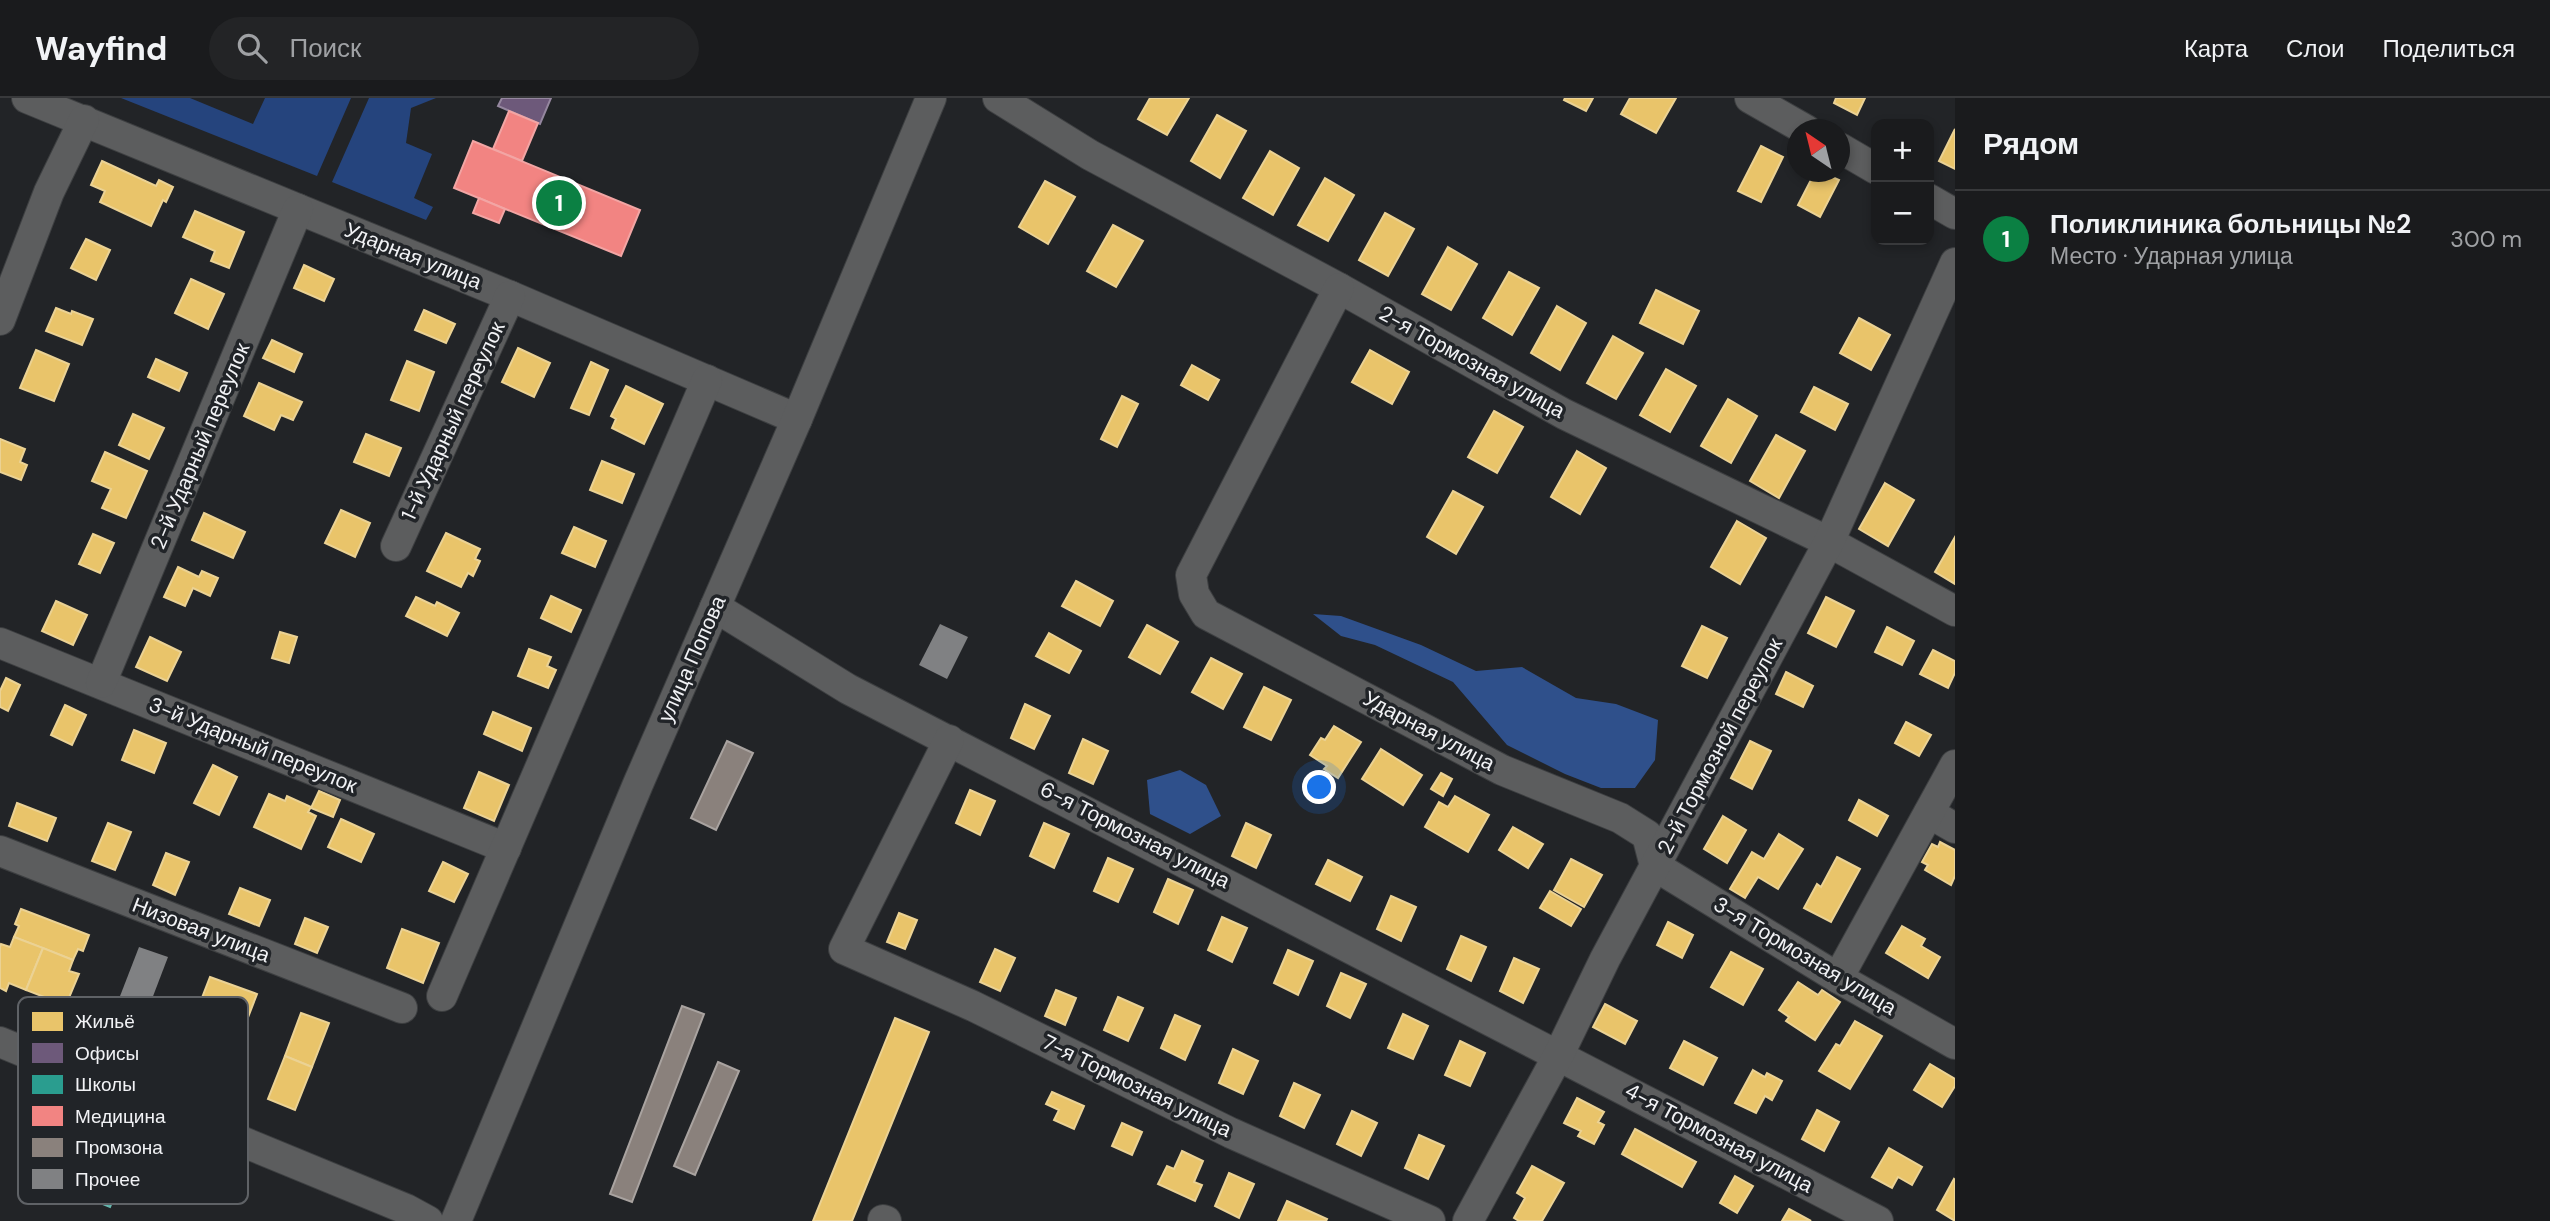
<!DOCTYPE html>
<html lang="ru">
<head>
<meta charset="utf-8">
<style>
  :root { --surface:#1a1b1d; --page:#232426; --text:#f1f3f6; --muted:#9fa1a4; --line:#38393b; --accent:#0b8043 }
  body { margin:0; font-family:"DM Sans",sans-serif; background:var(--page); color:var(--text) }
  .controls { position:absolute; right:21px; top:21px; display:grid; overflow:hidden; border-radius:14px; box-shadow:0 4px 10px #0003 }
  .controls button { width:63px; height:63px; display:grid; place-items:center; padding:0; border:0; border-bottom:2px solid var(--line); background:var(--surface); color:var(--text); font:35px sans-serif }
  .compass { position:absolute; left:1787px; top:21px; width:63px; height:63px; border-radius:50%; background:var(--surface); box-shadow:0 4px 10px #0003; rotate:325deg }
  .you { position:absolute; left:1320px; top:690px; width:24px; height:24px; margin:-18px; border:5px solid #fff; border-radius:50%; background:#1a73e8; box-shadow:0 0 0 10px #1a73e833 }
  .badge { display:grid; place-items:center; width:46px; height:46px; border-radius:50%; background:var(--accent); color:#fff; font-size:23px; font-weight:700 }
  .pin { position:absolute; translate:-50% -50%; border:4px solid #fff; box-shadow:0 2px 7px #0006 }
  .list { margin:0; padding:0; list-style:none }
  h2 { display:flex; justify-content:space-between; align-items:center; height:91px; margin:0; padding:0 28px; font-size:30px }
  h2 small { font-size:23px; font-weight:400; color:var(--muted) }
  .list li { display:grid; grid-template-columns:46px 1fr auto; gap:21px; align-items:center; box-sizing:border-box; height:98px; padding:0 28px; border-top:2px solid var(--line) }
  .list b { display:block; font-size:26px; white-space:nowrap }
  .list p { margin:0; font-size:23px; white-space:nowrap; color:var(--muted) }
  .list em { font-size:23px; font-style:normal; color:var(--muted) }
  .icon { flex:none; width:38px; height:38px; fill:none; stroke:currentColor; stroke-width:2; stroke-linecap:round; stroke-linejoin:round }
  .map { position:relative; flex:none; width:1955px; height:1123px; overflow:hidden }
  header { display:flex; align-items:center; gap:42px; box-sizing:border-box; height:98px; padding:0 35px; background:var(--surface); border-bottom:2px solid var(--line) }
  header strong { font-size:33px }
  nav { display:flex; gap:38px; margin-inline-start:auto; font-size:24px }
  .search { width:490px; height:63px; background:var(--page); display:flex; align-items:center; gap:18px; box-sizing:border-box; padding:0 24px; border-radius:38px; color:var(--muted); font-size:26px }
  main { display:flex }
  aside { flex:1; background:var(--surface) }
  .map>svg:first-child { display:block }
  .forest { fill:#25447d }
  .water { fill:#2f508b }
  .homes { fill:#e9c46a; stroke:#ebd294; stroke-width:2 }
  .offices { fill:#6d597a; stroke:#95879f; stroke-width:2 }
  .schools { fill:#2a9d8f; stroke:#66b6ae; stroke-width:2 }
  .health { fill:#f28482; stroke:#f2a5a4; stroke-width:2 }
  .industry { fill:#8a817c; stroke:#a9a3a0; stroke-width:2 }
  .building { fill:#808183 }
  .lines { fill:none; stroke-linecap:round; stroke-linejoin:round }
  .minor-casing { stroke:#3d3f41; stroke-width:32 }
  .minor { stroke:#5c5d5e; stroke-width:30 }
  .labels { text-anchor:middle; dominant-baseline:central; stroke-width:7; stroke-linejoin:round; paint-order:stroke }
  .street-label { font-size:21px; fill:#f1f2f5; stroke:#212428 }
  .key { fill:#212428; stroke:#5f6266; stroke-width:2 }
  .key-label { font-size:19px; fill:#f1f2f5 }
</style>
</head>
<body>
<header>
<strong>Wayfind</strong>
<div class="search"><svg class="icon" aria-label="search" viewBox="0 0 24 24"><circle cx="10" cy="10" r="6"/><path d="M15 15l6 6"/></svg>Поиск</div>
<nav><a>Карта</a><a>Слои</a><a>Поделиться</a></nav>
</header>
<main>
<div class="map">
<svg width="1955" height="1123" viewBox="0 0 1955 1123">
  <rect width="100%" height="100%" fill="#222427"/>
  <!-- forest -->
  <g class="forest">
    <polygon points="121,0 190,0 253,26 265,0 351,0 317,78"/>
    <polygon points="369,0 436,0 411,10 406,45 432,56 414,100 433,109 426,122 332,84"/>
  </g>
  <!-- water -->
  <g class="water">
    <polygon points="1313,516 1341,518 1421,547 1476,573 1522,569 1576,600 1616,606 1658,622 1655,662 1635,690 1601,690 1565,676 1507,647 1453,584 1375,547 1341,538"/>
    <polygon points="1180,672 1206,687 1221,718 1190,736 1150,716 1147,682"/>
  </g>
  <!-- homes -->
  <g class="homes">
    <polygon points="1150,0 1189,0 1167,37 1138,21"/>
    <polygon points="1565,0 1593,0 1586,13 1564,2"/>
    <polygon points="1630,0 1676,0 1656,35 1621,16"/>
    <polygon points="1836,0 1865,0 1857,17 1834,5"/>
    <polygon points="1217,17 1246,33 1220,80 1191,63"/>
    <polygon points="1955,31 1955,71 1939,63"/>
    <polygon points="1761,48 1783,59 1761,104 1738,93"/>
    <polygon points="1270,53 1299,70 1273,117 1243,100"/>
    <polygon points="102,63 156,88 159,82 173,89 166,104 163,102 151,128 100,104 105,93 91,87"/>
    <polygon points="1815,74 1821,74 1839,82 1820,119 1798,107"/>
    <polygon points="1325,80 1354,97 1328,143 1298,127"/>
    <polygon points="1045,83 1075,99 1048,146 1019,129"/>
    <polygon points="195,113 244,134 229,170 211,163 215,153 183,139"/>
    <polygon points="1385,115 1414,131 1388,178 1359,162"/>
    <polygon points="1113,127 1143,143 1116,189 1087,173"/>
    <polygon points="86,141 110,152 96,182 71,170"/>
    <polygon points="1448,149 1477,166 1451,212 1422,196"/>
    <polygon points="304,167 334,181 324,203 294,190"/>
    <polygon points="1509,174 1539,190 1512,237 1483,220"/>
    <polygon points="191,181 224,196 208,231 175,215"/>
    <polygon points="1656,192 1699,213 1683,246 1640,225"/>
    <polygon points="1557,208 1586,225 1560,272 1531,255"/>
    <polygon points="56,210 71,216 72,213 93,221 82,247 46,233"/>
    <polygon points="424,212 455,226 446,245 415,232"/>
    <polygon points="1859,220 1890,237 1871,272 1840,255"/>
    <polygon points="1613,238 1643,255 1616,301 1587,285"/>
    <polygon points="272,242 302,256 294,274 263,260"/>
    <polygon points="518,250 550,265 534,299 502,284"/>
    <polygon points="36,252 69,266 54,303 20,290"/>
    <polygon points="1370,252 1409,274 1392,306 1352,284"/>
    <polygon points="156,261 187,275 179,293 148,279"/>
    <polygon points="407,263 434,274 419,313 391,302"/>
    <polygon points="591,264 608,272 589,317 571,310"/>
    <polygon points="1192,267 1219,282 1208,302 1181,287"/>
    <polygon points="1666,271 1696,288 1670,334 1640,317"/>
    <polygon points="259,285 302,304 293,322 281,317 274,332 244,318"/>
    <polygon points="626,288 663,306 644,346 612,330 616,321 611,318"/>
    <polygon points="1814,289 1848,306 1835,332 1801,314"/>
    <polygon points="1122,298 1138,306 1117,349 1101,341"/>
    <polygon points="1728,301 1757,318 1731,365 1701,348"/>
    <polygon points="1494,313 1523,329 1497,375 1468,359"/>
    <polygon points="133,316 164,330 149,361 119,347"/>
    <polygon points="366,336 401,350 389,378 354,364"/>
    <polygon points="1776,337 1805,353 1779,400 1750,383"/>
    <polygon points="0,341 25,351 20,364 27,367 21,382 0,374"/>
    <polygon points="1577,353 1606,370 1580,416 1551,399"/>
    <polygon points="105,354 147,373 126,420 102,410 111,391 92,383"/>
    <polygon points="602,363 634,376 622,405 590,392"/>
    <polygon points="1885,385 1914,402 1888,448 1859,431"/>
    <polygon points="1453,393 1483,409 1456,456 1427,439"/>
    <polygon points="341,412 370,425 355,459 325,445"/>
    <polygon points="204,415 245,434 233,460 192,442"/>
    <polygon points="1737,423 1766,440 1740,486 1711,469"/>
    <polygon points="574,429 606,443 595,469 562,455"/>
    <polygon points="446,435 480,451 475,461 480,463 473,478 468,475 461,489 427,473"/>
    <polygon points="93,436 114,445 100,475 79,466"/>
    <polygon points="1955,439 1955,486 1935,474"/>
    <polygon points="178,469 199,479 202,473 218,480 210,498 193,490 185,508 164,499"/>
    <polygon points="1076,483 1113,503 1100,528 1062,508"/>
    <polygon points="551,498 581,512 571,534 541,520"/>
    <polygon points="416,499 435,508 437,504 459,515 447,538 406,518"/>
    <polygon points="1826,499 1854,513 1836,549 1808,535"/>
    <polygon points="56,503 87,517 73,547 42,533"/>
    <polygon points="1147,527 1178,544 1160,576 1129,559"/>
    <polygon points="1702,528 1727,540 1707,580 1682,568"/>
    <polygon points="1887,529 1914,543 1902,567 1875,554"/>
    <polygon points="280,534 297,539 289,565 272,560"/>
    <polygon points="1049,535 1081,553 1069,575 1036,558"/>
    <polygon points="150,539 181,554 167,583 136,569"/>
    <polygon points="529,551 551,559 547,568 556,572 548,590 518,578"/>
    <polygon points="1933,552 1955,563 1955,575 1948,590 1920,576"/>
    <polygon points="1211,560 1242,576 1223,611 1192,594"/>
    <polygon points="1786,574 1813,588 1803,609 1776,596"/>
    <polygon points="6,580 20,587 8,613 0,609 0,593"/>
    <polygon points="1264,589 1291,602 1271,642 1244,629"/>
    <polygon points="1025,606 1050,618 1034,651 1011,640"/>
    <polygon points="65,607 86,617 72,647 51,637"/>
    <polygon points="493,614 531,630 522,653 484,636"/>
    <polygon points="1906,624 1931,637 1919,658 1895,645"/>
    <polygon points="1334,628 1361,644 1338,680 1324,671 1327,668 1310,657 1321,640 1325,642"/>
    <polygon points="134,632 166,645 154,675 122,662"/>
    <polygon points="1083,641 1108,653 1093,686 1069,675"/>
    <polygon points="1750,643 1771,653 1752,691 1731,680"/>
    <polygon points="1381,651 1422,677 1403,707 1362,681"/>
    <polygon points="213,667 237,679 219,717 194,705"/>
    <polygon points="479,674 509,687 494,723 464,710"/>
    <polygon points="1441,675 1452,681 1443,698 1431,691"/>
    <polygon points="970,692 995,703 980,737 956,725"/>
    <polygon points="319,693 340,702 333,719 311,710"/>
    <polygon points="269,696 285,703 287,698 311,709 308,714 316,718 301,751 254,729"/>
    <polygon points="1455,698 1489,717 1468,754 1425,729 1439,704 1448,709"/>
    <polygon points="1859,702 1888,718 1877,738 1849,722"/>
    <polygon points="17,705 56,720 47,743 9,728"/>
    <polygon points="1723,718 1746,732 1727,765 1704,751"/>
    <polygon points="341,721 374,736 361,764 328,749"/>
    <polygon points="108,725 131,734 115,772 92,763"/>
    <polygon points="1044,725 1069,736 1054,770 1030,758"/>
    <polygon points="1246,725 1271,737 1256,770 1232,758"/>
    <polygon points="1513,729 1543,746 1528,770 1499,752"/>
    <polygon points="1779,736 1803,751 1778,791 1758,779 1745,800 1730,791 1752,754 1764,761"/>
    <polygon points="1940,744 1955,752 1955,778 1951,787 1925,772 1928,767 1922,764 1932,746 1938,749"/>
    <polygon points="166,755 189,764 175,797 153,787"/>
    <polygon points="1837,759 1860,771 1831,824 1804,810 1817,786 1821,789"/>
    <polygon points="1108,760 1133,771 1118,804 1094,793"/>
    <polygon points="1571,761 1602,777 1584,809 1554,792"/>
    <polygon points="1328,762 1362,779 1350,803 1316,786"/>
    <polygon points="443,764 468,776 454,804 429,793"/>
    <polygon points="1168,781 1193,792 1178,826 1154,814"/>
    <polygon points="240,790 270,802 259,828 229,816"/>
    <polygon points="1550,793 1581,811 1571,828 1540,810"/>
    <polygon points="1391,798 1416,809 1401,843 1377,831"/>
    <polygon points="21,811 89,837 83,853 78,851 73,862 14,839 19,828 15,826"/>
    <polygon points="899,815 917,822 905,851 887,844"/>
    <polygon points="1222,819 1247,830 1232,864 1208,852"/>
    <polygon points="305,820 328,829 317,855 295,846"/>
    <polygon points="1668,824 1693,837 1682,860 1657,847"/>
    <polygon points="1902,828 1925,841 1921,848 1940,859 1928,880 1886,855"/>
    <polygon points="402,831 439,845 423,885 387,870"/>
    <polygon points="1461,838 1486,849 1471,883 1447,871"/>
    <polygon points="14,839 43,850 26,892 9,885 6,893 0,890 0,849 1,846 10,849"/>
    <polygon points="43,850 73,862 69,873 79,876 63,914 44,907 47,900 26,892"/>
    <polygon points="995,851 1015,860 1000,893 980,884"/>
    <polygon points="1288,852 1313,863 1298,897 1274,885"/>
    <polygon points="1731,854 1763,871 1743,907 1711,889"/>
    <polygon points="1514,860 1539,871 1523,905 1500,893"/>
    <polygon points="1341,875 1366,886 1350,920 1327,908"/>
    <polygon points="210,879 257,896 247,922 200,905"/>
    <polygon points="1798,884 1818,897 1822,892 1840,904 1815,942 1786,923 1789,919 1779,912"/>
    <polygon points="1056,892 1076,900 1065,927 1045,918"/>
    <polygon points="1118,899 1143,910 1128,943 1104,932"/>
    <polygon points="1605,906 1637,923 1625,946 1593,929"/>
    <polygon points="301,915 329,925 312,969 285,958"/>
    <polygon points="1403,916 1428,928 1413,961 1388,950"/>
    <polygon points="1175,917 1200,928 1185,962 1161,950"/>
    <polygon points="895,920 929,934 852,1123 813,1123"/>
    <polygon points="1855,923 1882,938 1850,991 1819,973 1836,946 1840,948"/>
    <polygon points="1460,943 1485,955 1470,988 1445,977"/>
    <polygon points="1684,943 1717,960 1703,987 1670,970"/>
    <polygon points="1233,951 1258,963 1243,996 1219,985"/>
    <polygon points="285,958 312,969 295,1012 268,1001"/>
    <polygon points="1930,966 1955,981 1955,988 1942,1009 1914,992"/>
    <polygon points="1753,972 1765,979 1767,975 1782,983 1772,1002 1765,998 1756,1015 1735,1005"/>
    <polygon points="1294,985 1320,997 1304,1030 1280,1018"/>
    <polygon points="1052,994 1084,1008 1074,1031 1054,1022 1059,1012 1046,1006"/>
    <polygon points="1577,1000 1604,1014 1598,1024 1604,1027 1594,1046 1578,1038 1581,1033 1564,1025"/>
    <polygon points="1817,1012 1839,1024 1824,1053 1802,1041"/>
    <polygon points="1352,1013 1377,1025 1361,1058 1337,1046"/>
    <polygon points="1122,1025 1142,1034 1132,1057 1112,1048"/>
    <polygon points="1635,1031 1696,1064 1682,1089 1622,1056"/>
    <polygon points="1419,1037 1444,1048 1428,1081 1405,1070"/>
    <polygon points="1889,1050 1922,1069 1912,1087 1898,1079 1892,1090 1872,1079"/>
    <polygon points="1182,1053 1203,1063 1194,1084 1202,1087 1195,1103 1158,1086 1167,1068 1174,1071"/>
    <polygon points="1532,1068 1564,1085 1542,1123 1519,1123 1514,1120 1525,1100 1517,1095"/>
    <polygon points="1229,1075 1254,1086 1239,1120 1215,1108"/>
    <polygon points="1735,1078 1753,1088 1737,1115 1720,1105"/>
    <polygon points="1954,1081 1955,1082 1955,1123 1937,1112"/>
    <polygon points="1287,1103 1327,1121 1326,1123 1278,1123"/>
    <polygon points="1789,1111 1811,1123 1782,1123"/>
  </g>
  <!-- offices -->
  <polygon class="offices" points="502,0 551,0 540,26 498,8"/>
  <!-- schools -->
  <polygon class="schools" points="86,1067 122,1081 110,1109 75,1095"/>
  <!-- health -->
  <g class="health">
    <polygon points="509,13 538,25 522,63 493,51"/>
    <polygon points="473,43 640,112 621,158 454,90"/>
    <polygon points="479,100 505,111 499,125 473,115"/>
  </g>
  <!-- industry -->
  <g class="industry">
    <polygon points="727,643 753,655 716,732 691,720"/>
    <polygon points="682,908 704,916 632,1104 610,1096"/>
    <polygon points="718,964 739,973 695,1077 674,1068"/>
  </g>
  <!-- building -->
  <g class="building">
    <polygon points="940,526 968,539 947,581 919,567"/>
    <polygon points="139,849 168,859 134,948 105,937"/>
  </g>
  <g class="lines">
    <defs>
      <g id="minor">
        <polyline points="27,0 510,198 797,321"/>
        <polyline points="998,0 1090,57 1339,190 1564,316 1829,444 1955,513"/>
        <polyline points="1750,0 1806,32"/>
        <polyline points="1840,50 1876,71"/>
        <polyline points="1929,101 1955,116"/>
        <polyline points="1339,190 1191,477 1194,496 1206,516 1502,672 1620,720 1647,737 1655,768 1838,880 1955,946"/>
        <polyline points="0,222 49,94 84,22"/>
        <polyline points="396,448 510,198"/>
        <polyline points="715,509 848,591 1878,1123"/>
        <polyline points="0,545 506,750"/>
        <polyline points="101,585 298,111"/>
        <polyline points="949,642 844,851 973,908 1231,1035 1430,1123"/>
        <polyline points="1929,715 1955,730"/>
        <polyline points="0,753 402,910"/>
        <polyline points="1838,880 1955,667"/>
        <polyline points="442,898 707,282"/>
        <polyline points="0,944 406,1111 428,1123"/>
        <polyline points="883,1122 886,1123"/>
        <polyline points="456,1123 638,686 797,321 931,0"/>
        <polyline points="1468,1123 1559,956 1605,861 1829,444 1955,165"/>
      </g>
    </defs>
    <!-- minor casing -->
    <use href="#minor" class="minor-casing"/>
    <!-- minor -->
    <use href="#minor" class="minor"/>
  </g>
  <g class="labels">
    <!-- street labels -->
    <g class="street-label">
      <text transform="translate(413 158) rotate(22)">Ударная улица</text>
      <text transform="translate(1472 264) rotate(29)">2-я Тормозная улица</text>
      <text transform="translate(453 323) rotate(-65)">1-й Ударный переулок</text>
      <text transform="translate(200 348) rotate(-67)">2-й Ударный переулок</text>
      <text transform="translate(692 561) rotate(-66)">улица Попова</text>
      <text transform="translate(1429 633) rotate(28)">Ударная улица</text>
      <text transform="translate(253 647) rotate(22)">3-й Ударный переулок</text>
      <text transform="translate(1720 648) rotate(-62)">2-й Тормозной переулок</text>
      <text transform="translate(1135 737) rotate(27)">6-я Тормозная улица</text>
      <text transform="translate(201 832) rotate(21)">Низовая улица</text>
      <text transform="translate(1805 858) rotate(31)">3-я Тормозная улица</text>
      <text transform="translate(1137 988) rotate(26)">7-я Тормозная улица</text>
      <text transform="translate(1719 1040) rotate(28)">4-я Тормозная улица</text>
    </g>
  </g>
  <!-- legend -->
  <rect x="18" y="899" width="230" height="207" rx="10" class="key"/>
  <rect x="32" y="914" width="31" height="19" fill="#e9c46a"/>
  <rect x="32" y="945" width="31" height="20" fill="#6d597a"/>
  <rect x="32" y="977" width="31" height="19" fill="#2a9d8f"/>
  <rect x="32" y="1008" width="31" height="20" fill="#f28482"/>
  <rect x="32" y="1040" width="31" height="19" fill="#8a817c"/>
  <rect x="32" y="1071" width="31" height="20" fill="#808183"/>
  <g class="key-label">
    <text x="75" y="930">Жильё</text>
    <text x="75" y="962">Офисы</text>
    <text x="75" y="993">Школы</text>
    <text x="75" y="1025">Медицина</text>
    <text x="75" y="1056">Промзона</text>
    <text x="75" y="1088">Прочее</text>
  </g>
</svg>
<div class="controls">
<button>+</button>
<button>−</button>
</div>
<svg class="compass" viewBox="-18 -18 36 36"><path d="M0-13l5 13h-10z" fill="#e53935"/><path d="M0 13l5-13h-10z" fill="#9fa1a4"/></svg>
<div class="you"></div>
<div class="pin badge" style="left:559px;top:105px">1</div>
</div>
<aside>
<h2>Рядом<small></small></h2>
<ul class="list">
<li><span class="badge">1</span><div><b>Поликлиника больницы №2</b><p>Место · Ударная улица</p></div><em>300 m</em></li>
</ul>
</aside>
</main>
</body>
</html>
